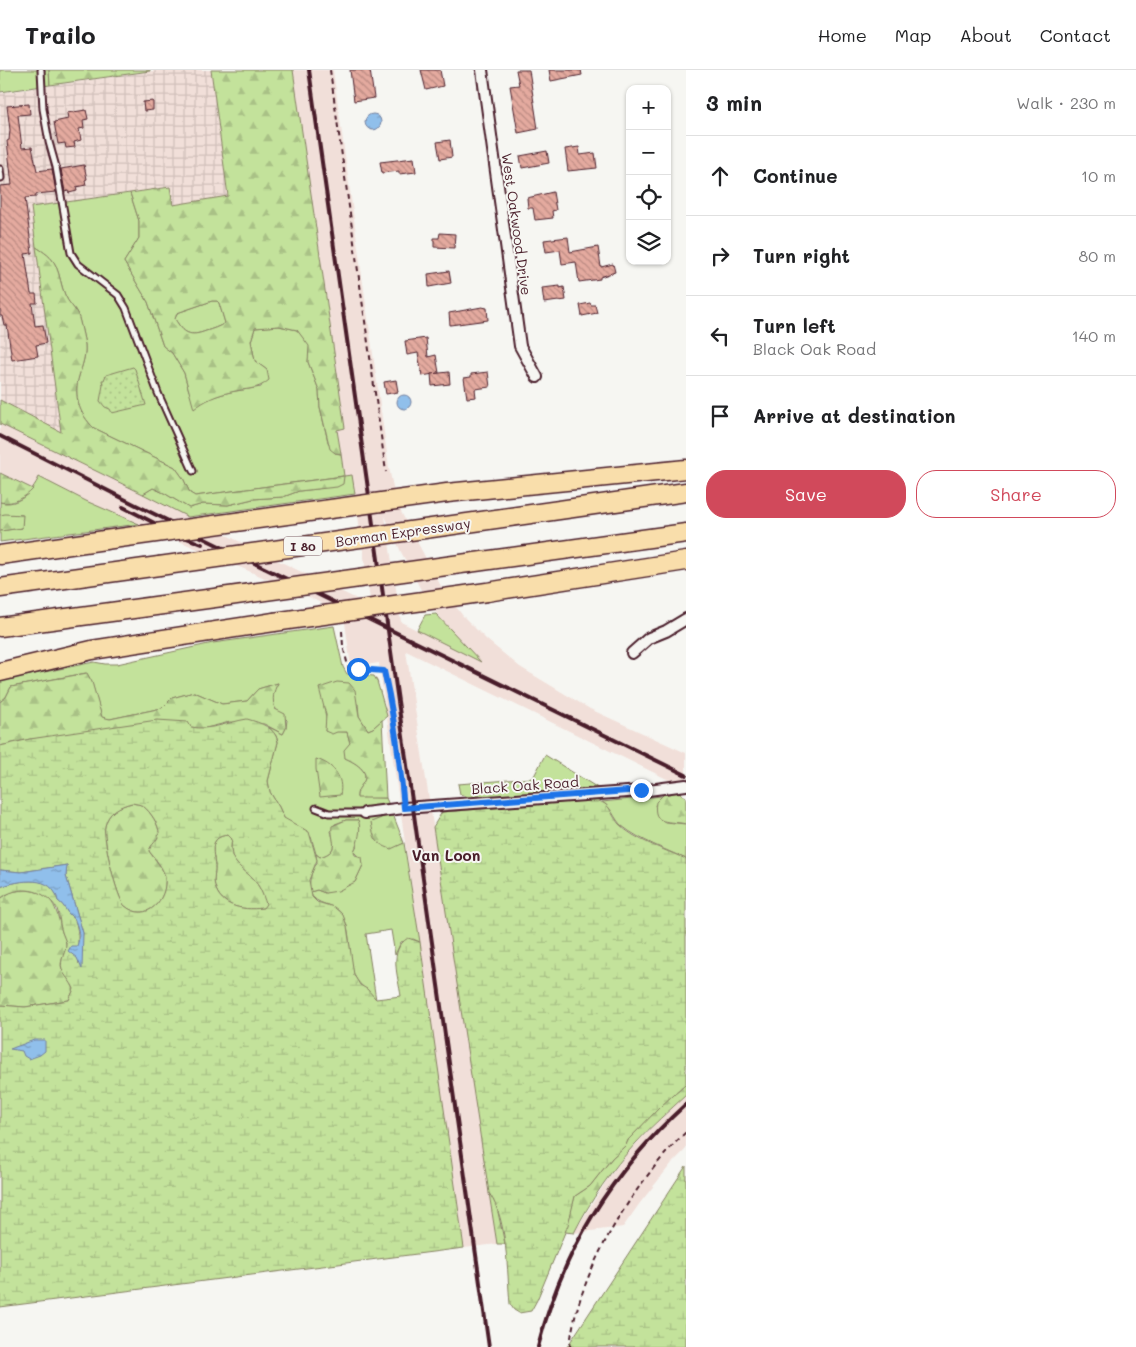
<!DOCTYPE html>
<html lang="en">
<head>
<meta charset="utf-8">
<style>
  :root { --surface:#fff; --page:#f2f2f2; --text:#202124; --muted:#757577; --line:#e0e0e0; --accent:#d1495b }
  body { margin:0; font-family:Mali,sans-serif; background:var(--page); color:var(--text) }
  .controls { position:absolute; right:15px; top:15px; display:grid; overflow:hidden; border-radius:10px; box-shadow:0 1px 4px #0004 }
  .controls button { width:45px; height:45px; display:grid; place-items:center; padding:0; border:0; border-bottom:1px solid var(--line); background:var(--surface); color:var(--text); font:25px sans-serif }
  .stop { position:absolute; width:15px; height:15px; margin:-11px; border:4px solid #1a73e8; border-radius:50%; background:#fff }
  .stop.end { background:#1a73e8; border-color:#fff; box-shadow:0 1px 5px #0008 }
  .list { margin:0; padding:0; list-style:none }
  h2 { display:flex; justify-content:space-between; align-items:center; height:65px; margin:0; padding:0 20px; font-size:21px }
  h2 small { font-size:16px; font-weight:400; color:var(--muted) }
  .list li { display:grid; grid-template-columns:32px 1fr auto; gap:15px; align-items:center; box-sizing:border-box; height:80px; padding:0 20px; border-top:1px solid var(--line) }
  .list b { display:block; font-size:19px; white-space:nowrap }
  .list p { margin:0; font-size:16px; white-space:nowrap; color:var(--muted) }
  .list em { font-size:16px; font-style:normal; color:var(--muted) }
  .actions { display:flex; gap:10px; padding:15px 20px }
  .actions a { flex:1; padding:11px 0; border:1px solid var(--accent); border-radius:20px; text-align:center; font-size:18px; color:var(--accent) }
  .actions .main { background:var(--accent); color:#fff }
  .icon { flex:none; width:28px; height:28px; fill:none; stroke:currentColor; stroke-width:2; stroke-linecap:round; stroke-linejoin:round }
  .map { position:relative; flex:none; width:686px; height:1277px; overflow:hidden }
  header { display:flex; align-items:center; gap:30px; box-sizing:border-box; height:70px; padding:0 25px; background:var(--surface); border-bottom:1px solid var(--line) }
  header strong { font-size:24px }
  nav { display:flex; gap:28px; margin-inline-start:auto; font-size:18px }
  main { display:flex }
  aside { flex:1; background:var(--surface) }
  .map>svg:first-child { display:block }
  .built { fill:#f1dfd9; fill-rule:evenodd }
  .industrial { fill:url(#industrial-grid) }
  .grass { fill:#c3e29b; stroke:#868063 }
  .forest { fill:url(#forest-firs); stroke:#868063; fill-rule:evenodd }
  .wetland { fill:url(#wetland-marsh); stroke:#868063; fill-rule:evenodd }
  .garden { fill:url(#garden-dots); stroke:#868063 }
  .water { fill:url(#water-ripples); stroke:#747f9e }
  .building { fill:url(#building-back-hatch); stroke:#4a1f2b }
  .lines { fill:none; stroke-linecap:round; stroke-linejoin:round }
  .service-casing { stroke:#4a1f2b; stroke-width:9 }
  .minor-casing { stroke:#4a1f2b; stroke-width:14 }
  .motorway-casing { stroke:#4a1f2b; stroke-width:21 }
  .path { stroke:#4a1f2b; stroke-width:2; stroke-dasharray:5 4; stroke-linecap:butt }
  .service { stroke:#f6f6f2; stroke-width:5 }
  .minor { stroke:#f6f6f2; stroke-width:10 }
  .motorway { stroke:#f9deab; stroke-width:18 }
  .rail { stroke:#4a1f2b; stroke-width:4 }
  .motorway-bridge-casing { stroke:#4a1f2b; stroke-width:21; stroke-linecap:butt }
  .motorway-bridge { stroke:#f9deab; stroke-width:18 }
  .route { stroke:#1a73e8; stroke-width:6 }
  .labels { text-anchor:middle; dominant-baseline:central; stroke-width:4; stroke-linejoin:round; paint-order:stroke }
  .shield { fill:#f6f6f2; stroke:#7e6067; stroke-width:1 }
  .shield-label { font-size:12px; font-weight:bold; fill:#4a1f2b }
  .street-label { font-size:14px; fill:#4a1f2b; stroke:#f6f6f2 }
  .neighbourhood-label { font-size:15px; font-weight:bold; fill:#4a1f2b; stroke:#f6f6f2 }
</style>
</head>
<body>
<header>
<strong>Trailo</strong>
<nav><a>Home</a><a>Map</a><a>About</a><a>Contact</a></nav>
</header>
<main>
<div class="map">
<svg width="686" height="1277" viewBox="0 0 686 1277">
  <defs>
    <pattern id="industrial-grid" width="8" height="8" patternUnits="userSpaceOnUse" patternTransform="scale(1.25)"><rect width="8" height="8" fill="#f1dfd9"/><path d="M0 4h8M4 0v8" fill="none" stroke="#d0bfba"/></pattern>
    <pattern id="forest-firs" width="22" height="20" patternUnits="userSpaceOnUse" patternTransform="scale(1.25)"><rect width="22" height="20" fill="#c3e29b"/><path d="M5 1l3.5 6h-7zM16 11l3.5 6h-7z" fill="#a9c186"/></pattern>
    <pattern id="wetland-marsh" width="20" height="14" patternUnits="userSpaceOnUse" patternTransform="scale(1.25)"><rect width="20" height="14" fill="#c3e29b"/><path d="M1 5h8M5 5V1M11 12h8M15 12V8" fill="none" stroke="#a9c186"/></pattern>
    <pattern id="garden-dots" width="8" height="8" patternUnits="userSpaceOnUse" patternTransform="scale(1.25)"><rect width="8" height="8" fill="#c3e29b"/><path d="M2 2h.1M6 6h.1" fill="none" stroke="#a9c186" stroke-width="1.8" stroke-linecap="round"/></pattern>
    <pattern id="water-ripples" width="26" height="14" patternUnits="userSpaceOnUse" patternTransform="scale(1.25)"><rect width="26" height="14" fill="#90bfeb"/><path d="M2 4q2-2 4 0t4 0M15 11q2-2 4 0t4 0" fill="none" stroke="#789bbf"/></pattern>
    <pattern id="building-back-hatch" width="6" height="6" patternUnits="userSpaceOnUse" patternTransform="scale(1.25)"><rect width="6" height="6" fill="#e4aa9f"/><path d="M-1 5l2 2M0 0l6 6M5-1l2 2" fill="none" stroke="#bb8a82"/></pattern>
  </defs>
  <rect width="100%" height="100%" fill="#f6f6f2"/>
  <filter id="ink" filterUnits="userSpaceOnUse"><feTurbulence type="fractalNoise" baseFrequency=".02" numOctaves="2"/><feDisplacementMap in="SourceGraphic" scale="10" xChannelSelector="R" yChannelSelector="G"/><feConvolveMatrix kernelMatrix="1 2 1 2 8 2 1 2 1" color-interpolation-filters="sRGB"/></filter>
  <g filter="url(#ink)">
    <!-- built -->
    <g class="built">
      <path d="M293,0H333L389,398L394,422L402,444L442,518L463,546L487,570L520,597L590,639L686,683V709L671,711L406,581L460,928L497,1174L464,1178L379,593L351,597L344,545L309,527L86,431L39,408L33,419L0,403V354L371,536L352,405L344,406L341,384L337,359L345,358ZM385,446L401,482L428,533L451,561L479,591L401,552Z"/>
      <polygon points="686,1025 686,1079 672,1093 640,1133 623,1157 574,1163 607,1110 625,1086 651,1058"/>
    </g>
    <!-- industrial -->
    <polygon class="industrial" points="160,0 211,0 228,127 172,135 169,117 31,137 61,363 0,330 0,23"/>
    <!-- grass -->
    <g class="grass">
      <polygon points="0,0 49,0 50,15 0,22"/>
      <path d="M130,123L139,151V168L124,192L148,232L163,276L172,283L184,303L189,321L206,329L230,322L261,317L267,300L255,291L251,271L255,258L279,256L297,260L310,276L308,292L319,320L320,337L328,372L335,383L341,384L344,406L352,405L355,424L188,447L143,424L153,418L164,423L189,438L203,434L228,435L253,429L283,427L299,421L318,419L343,406L195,426L190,423L183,408L175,397L94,358C79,344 73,326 79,306C82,296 86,286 85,275C84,269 80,251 78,245C75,238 68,233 65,225C61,216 60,205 56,196C52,187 44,182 36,177L31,137Z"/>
      <path d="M212,231H217L219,233L225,253C219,257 212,259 206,261C190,267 184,264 175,249L177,243Z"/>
      <path d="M39,407L86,431L139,454L0,472V461L22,458V445H0V432C18,437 32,422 39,407Z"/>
      <polygon points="436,544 481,592 417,560 425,545"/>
      <path d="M334,556L343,597L347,604L374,606L377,611L387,646L373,658L368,660L359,646L358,634L324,636L327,654L325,661L347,662L350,673L345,688C354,692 371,701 363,713C359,719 357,720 357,727L386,728L394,747L389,745L372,752C374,768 375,773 391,778L404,773L420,872L413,869L401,872L395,885L391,860L366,864L376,930C369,921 360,916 355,907C347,889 353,864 343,846C336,832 315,837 310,822L317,820L325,823L355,812L363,795L354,781L357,775L358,750H346L335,754L331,761C335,775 336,782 320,787L316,784L311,767L304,759L288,752L284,748L279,737L270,722L268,711L278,672L277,667L269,657L283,664L286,658L287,650C273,638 267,631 278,613L258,619L247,631L222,634L194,622L172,628L162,638L110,649L102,648L92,613L86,603L11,617L6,627L0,632V611L94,592L105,594H117L213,573Z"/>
      <polygon points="545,685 601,720 473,729 460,724 458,714 533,708"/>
      <path d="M662,726L655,735L658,747L665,752L686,754V789C665,779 641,771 622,756C614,749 612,737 602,732Z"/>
    </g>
    <!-- forest -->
    <g class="forest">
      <polygon points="49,0 150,0 150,1 50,15"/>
      <path d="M211,0H293L345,358L337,360L341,384L335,383L330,379L320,337L319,320L308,292L309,276L297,260L279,256L255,258L251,271L255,291L267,300L269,310C257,321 246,318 231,322C217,325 205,330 194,339L184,303L172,283L163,276L148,232L124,192L139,168V151L130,123L170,117L173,135L228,126ZM212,231H217L219,233L225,253C219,257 212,259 206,261C190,267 184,264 175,249L177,243Z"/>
      <path d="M36,177C44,182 52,187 56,196C60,205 61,216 65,225C68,233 75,238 78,245C80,251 84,269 85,275C86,286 82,296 79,306C73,326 79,344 94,358L175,397L183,408L190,423L195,426L344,406L343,414L337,417L299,421L283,427L253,429L228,435L203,434L189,438L164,423L153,418L143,424L0,354V330L61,362Z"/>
      <path d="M0,403L33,419C25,428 12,435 0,432Z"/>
      <polygon points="5,444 23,445 22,458 0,461 0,445"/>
      <path d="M87,603L92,612L102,647L110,649L162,638L172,628L194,622L222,634L247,631L258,619L278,613C273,622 272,629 275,639L285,644L286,658L283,664L264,654L230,652L202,659L191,657L30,669L0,676V632L6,627L11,617Z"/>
      <path d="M337,612L349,613L355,620L359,646L368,660L373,658L382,650L386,728H357C357,720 359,719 363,713C371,701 354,692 345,688L344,680L350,673L347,662H337L332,664L325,661L326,645L319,618Z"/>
      <path d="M316,689C333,694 344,707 340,725L320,727L316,699Z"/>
      <path d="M666,722H680L681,724L686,727V754C670,750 652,757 656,732Z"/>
      <path d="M132,733C136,734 140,734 143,736C150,741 160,756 159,764C158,771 151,774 149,781C154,789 163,797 165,807C168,829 147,854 125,836C117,830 102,766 105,756C108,742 119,736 132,733Z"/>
      <path d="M389,745L394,747L404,773L391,779C375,773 374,769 371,752Z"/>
      <path d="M346,750H358C362,758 358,773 354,781L355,785L362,787L363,795L355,812L338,821L325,823L317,820L310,822C309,811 310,803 317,793L316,784L320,787C342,780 330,771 332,756Z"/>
      <path d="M228,765L232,769C228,793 239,794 253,809C260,816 263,825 267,834L263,838C241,841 217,836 214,811C214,807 215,803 215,799C215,785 206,767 228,765Z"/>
      <path d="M22,820C51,821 55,833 61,858C62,865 67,870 66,877C65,884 59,892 62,899C65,907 71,911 74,919L69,930L25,937L0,935V829L11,822Z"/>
      <path d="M686,1013V1025C669,1041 651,1056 636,1073C612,1099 590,1131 574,1163L565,1162L575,1126L590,1116L612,1088L626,1075L628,1070L659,1037Z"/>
      <polygon points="489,1123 496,1133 505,1174 497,1174"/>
    </g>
    <!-- wetland -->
    <g class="wetland">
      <path d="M247,649C261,653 275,657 278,672L268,711L270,722L279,737L284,748L309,762L317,790L309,810L312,827L317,832L334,837L343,845L347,856L354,905L360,915L367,919L376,929L401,926C398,906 388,880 408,868L420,872L464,1178L0,1237V935L25,937L69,930L74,919C71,911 64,906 62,899C59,890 67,881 66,873C65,869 63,865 62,862C59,854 60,846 57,839C45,818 18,814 0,829V817C20,810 53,803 58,831C66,836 66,844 74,848C82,867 75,875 79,894L83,863L66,806L67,795L21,802L0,800V676L30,669L157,650L188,652L191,657C210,661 228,652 247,649ZM132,733C136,734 140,734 143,736C150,741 160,756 159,764C158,771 151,774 149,781C155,789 163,797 165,807C168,829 147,854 125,836C117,830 102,766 105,756C108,742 119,736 132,733ZM228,765L232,769C228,793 239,794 253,809C260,816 263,825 266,834L263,838C241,841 217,836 214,811C214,807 215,803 215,799C215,785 206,767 228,765Z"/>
      <path d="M595,730C612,734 609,742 619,754C634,770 666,780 686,789V1013L660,1037L628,1070L626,1075L612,1088L590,1116L575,1126L568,1155L537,1230L531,1241L519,1243L514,1240L510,1234C507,1202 508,1150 489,1123L433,757L442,742Z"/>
      <polygon points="686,1096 686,1277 567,1277"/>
    </g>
    <!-- garden -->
    <polygon class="garden" points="133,297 135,299 146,335 112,343 110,339 105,337 100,331 103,315 102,310 104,310 106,305"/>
    <!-- water -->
    <g class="water">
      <circle cx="373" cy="52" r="8"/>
      <circle cx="404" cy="332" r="7"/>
      <path d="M67,795L66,806L83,863L82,899L77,888L68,881L71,876H77C81,866 78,857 74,848C66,844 66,836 58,831C53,804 20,810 0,817V800L21,802Z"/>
      <polygon points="34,970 45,970 45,981 40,985 29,989 24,986 22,981 10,979"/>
    </g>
    <!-- building -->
    <g class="building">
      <polygon points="350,0 370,0 374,28 354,31"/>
      <polygon points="421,0 440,0 443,16 426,20"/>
      <polygon points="516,0 529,0 538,59 518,63 510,16 519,15"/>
      <polygon points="549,0 581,0 582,5 551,11"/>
      <polygon points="153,31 153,40 144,41 143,32"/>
      <polygon points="29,34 30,44 18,45 22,78 32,77 37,101 52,99 56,122 36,124 36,127 25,128 32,183 25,184 31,224 36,224 37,233 32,233 35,256 43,255 46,273 36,275 38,286 12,290 7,255 4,255 2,246 0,246 0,116 12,115 7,71 9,70 10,60 7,36"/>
      <polygon points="86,40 88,49 83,50 84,58 79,59 81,70 74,72 75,77 66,78 65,73 58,74 54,52 68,49 67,43"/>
      <polygon points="450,70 452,87 440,89 437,72"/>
      <polygon points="579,77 580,85 595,83 597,98 568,101 565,79"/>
      <polygon points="547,81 549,93 522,98 520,86"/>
      <polygon points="414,88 416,102 399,104 399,101 382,103 380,92"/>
      <polygon points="84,95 87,109 85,110 86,115 76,117 77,121 69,123 68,121 65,122 61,99"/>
      <polygon points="553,122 556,140 552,141 553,148 535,150 533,138 528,138 527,128"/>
      <polygon points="440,163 455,164 454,178 434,177 434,168 439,168"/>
      <polygon points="568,167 570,182 598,177 601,197 613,194 615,202 600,207 600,209 579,212 576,192 562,194 560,180 546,182 544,170"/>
      <polygon points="449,201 451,213 429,217 428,204"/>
      <polygon points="560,216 560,218 564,217 566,230 544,233 542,218"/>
      <polygon points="590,233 591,235 595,235 597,243 582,246 580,235"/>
      <polygon points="482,237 487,238 488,250 450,255 449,243"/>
      <polygon points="426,268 428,287 436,285 439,303 422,306 418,283 407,285 405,271"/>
      <polygon points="449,302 450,314 432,316 431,304"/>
      <polygon points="488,302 490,317 475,319 476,327 467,328 464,308 471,307 471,304"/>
      <polygon points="396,310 398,322 386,324 384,312"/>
    </g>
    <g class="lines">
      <defs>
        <g id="service">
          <polyline points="41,0 43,39 49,72 56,97 71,183 78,194 118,225 126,238 158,323 193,401"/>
          <polyline points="0,99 1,108 0,108"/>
          <polyline points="316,738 329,743 365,743"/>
        </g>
        <g id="minor">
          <polyline points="482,0 520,276 537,307"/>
          <polyline points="632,583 649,568 666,561 686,549"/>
          <polyline points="365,743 404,738 641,721 686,715"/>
        </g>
        <g id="motorway">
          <polyline points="447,423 686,399"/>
          <polyline points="446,456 686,422"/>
          <polyline points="0,485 105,470"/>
          <polyline points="468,493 686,463"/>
          <polyline points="0,518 159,496"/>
          <polyline points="487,522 686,491"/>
          <polyline points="0,557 222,527"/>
          <polyline points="0,602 92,580 274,552"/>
        </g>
      </defs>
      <!-- service casing -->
      <use href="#service" class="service-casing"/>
      <!-- minor casing -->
      <use href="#minor" class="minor-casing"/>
      <!-- motorway casing -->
      <use href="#motorway" class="motorway-casing"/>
      <!-- path -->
      <g class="path">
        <polyline points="330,0 386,402"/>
        <path d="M342,561L343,576L349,600L384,601C393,643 400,685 403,728"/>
        <path d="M570,1277C576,1205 634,1112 686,1062"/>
      </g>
      <!-- service -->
      <use href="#service" class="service"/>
      <!-- minor -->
      <use href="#minor" class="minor"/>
      <!-- motorway -->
      <use href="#motorway" class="motorway"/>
      <!-- rail -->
      <g class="rail">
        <polyline points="309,0 489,1277"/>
        <polyline points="0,366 136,435 686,705"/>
        <polyline points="123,437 176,464 202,474"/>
        <path d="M538,1277C563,1179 611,1102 686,1034"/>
      </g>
      <defs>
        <g id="motorway-bridge">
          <polyline points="105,470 447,423"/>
          <polyline points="159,496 446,456"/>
          <polyline points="222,527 468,493"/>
          <polyline points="274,552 487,522"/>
        </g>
      </defs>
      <!-- motorway-bridge casing -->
      <use href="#motorway-bridge" class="motorway-bridge-casing"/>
      <!-- motorway-bridge -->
      <use href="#motorway-bridge" class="motorway-bridge"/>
    </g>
  </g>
  <g class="lines" filter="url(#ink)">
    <!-- route -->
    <path class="route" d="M358,599L384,601C394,646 400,691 404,738L641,720"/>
  </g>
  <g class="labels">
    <!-- shield labels -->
    <rect class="shield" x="284" y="466.5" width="38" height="19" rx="4"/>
    <g class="shield-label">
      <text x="303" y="476">I 80</text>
    </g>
    <!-- street labels -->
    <g class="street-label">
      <text transform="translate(517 154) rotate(82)">West Oakwood Drive</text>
      <text transform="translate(403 462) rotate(-8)">Borman Expressway</text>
      <text transform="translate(525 715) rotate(-4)">Black Oak Road</text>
    </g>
    <!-- neighbourhood labels -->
    <g class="neighbourhood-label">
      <text x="446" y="785">Van Loon</text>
    </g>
  </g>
</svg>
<div class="controls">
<button>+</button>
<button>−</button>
<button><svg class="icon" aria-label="locate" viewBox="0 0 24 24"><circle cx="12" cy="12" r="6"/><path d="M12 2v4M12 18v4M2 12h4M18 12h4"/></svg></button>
<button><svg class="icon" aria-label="layers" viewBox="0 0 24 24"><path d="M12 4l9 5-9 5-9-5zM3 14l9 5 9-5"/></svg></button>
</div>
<div class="stop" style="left:358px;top:599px"></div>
<div class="stop end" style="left:641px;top:720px"></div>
</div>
<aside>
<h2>3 min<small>Walk · 230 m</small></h2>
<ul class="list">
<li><svg class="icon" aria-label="ahead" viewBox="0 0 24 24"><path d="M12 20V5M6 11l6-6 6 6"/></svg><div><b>Continue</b></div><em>10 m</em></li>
<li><svg class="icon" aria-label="right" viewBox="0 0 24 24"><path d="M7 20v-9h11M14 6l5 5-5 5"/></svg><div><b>Turn right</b></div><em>80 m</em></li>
<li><svg class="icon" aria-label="left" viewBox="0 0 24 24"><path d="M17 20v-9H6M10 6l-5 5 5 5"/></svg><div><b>Turn left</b><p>Black Oak Road</p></div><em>140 m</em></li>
<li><svg class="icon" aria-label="arrive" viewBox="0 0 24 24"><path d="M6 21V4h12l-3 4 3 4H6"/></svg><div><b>Arrive at destination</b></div></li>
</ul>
<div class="actions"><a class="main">Save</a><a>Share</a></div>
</aside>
</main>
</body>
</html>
